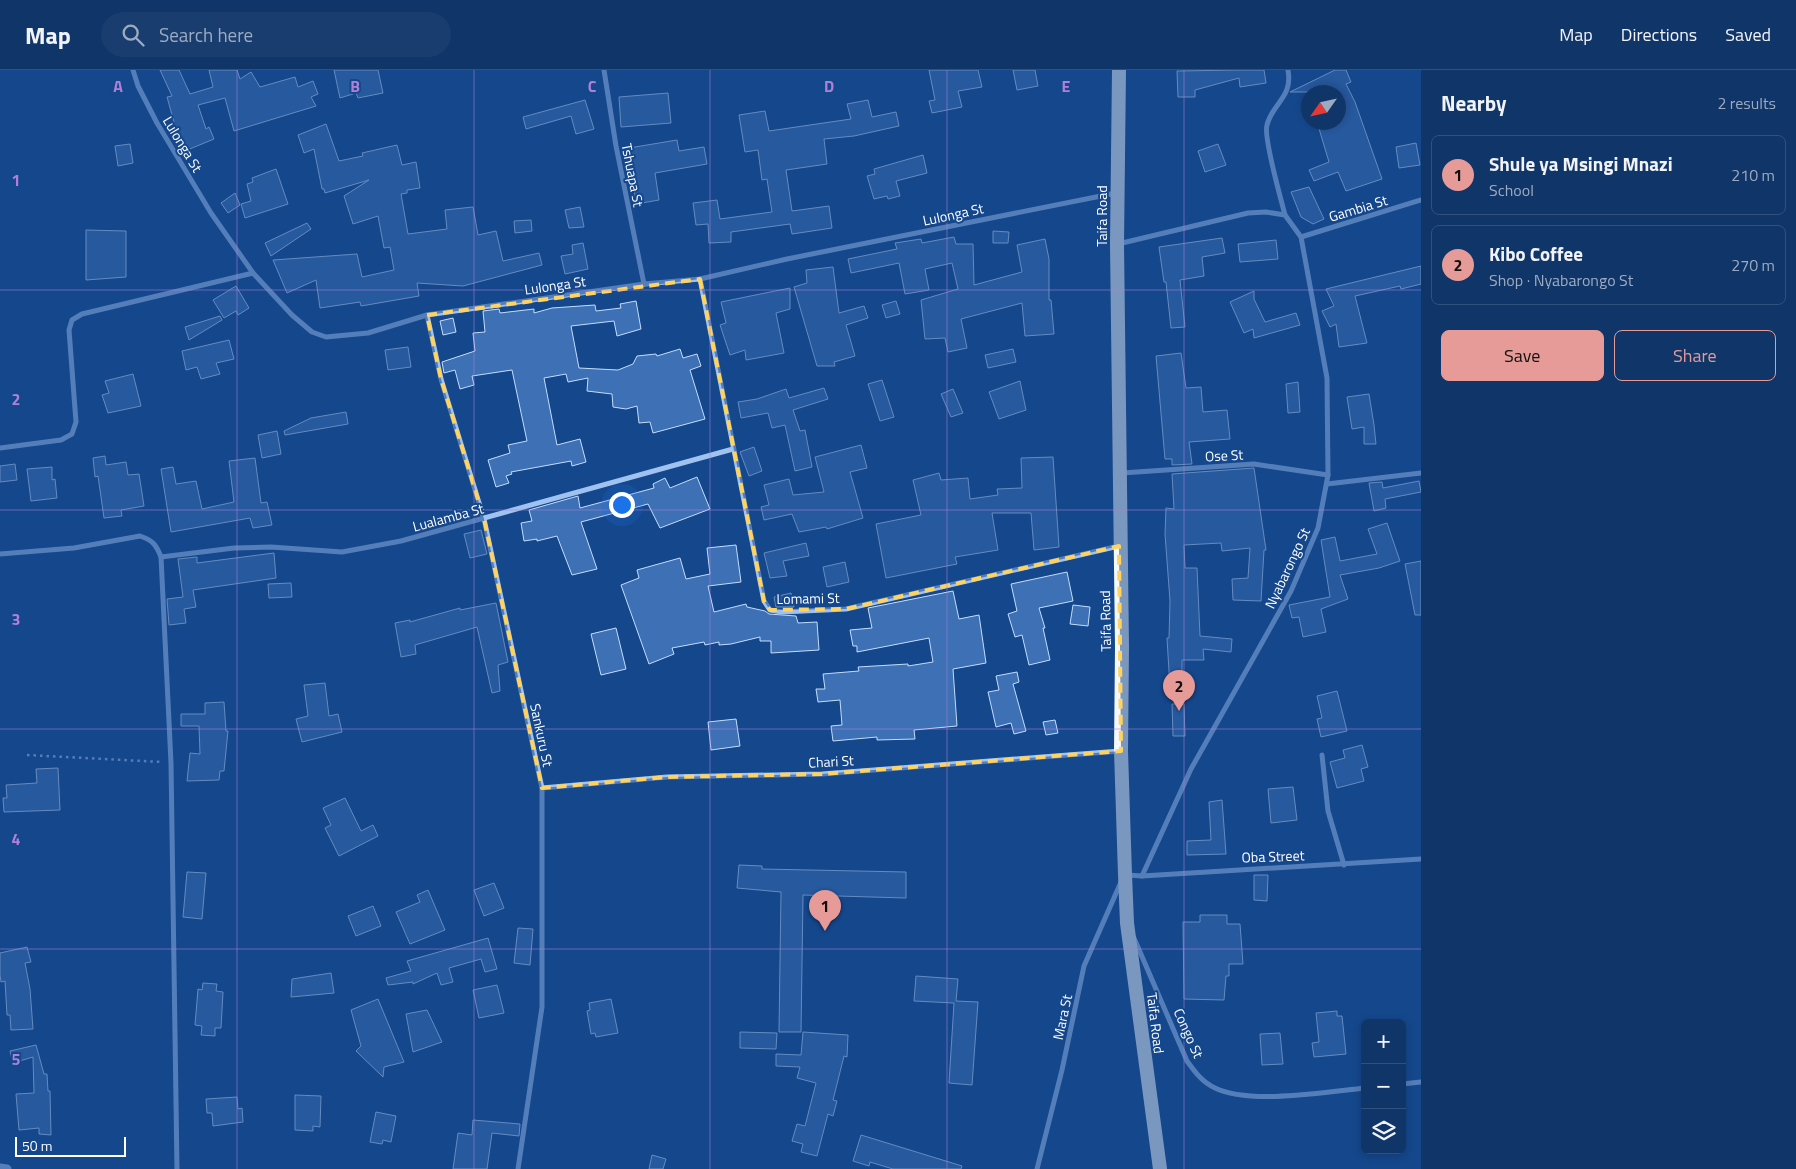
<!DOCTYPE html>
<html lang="en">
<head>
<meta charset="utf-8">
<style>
  :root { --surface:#103569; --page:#193d6f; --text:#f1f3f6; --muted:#9cabc0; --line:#30507d; --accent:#e69b98 }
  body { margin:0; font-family:"Titillium Web",sans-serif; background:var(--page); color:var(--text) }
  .controls { position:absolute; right:15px; bottom:15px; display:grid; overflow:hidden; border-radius:8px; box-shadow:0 2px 8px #0003 }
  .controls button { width:45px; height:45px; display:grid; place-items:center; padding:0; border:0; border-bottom:1px solid var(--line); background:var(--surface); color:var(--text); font:25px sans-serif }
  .compass { position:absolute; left:1301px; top:15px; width:45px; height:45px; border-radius:50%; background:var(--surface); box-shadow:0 2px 8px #0003; rotate:236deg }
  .scale { position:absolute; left:15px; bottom:12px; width:111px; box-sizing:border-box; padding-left:5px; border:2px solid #fff; border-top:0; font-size:14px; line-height:18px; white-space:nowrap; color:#fff; -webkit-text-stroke:4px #15478c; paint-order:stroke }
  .you { position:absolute; left:621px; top:434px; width:18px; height:18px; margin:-12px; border:4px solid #fff; border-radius:50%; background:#1a73e8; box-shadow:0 0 0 8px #1a73e833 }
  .badge { display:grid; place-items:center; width:32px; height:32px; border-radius:50%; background:var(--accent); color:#111; font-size:16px; font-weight:700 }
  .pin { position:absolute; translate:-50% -41px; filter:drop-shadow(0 1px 2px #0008) }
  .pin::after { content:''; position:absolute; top:26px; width:18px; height:15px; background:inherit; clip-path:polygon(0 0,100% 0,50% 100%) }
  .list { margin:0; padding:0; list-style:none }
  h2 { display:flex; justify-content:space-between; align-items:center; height:65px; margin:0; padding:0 20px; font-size:21px }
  h2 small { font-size:16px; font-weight:400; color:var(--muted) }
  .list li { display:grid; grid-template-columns:32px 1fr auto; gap:15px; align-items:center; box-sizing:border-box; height:80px; margin:0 10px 10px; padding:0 10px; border:1px solid var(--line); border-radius:8px }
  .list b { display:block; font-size:19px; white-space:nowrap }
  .list p { margin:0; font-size:16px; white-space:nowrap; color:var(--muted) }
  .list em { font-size:16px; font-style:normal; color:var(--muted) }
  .actions { display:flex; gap:10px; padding:15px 20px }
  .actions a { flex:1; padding:11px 0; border:1px solid var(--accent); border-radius:8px; text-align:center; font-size:18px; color:var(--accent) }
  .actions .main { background:var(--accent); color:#111 }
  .icon { flex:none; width:28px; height:28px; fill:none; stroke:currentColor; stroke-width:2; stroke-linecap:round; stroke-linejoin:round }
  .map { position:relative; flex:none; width:1421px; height:1099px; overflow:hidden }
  header { display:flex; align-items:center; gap:30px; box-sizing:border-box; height:70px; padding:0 25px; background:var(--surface); border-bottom:1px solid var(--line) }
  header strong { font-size:24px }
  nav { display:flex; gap:28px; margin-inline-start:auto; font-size:18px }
  .search { width:350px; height:45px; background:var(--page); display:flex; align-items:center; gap:12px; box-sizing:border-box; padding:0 18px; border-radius:28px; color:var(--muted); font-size:19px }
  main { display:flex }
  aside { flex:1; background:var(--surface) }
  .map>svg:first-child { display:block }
  .building { fill:#3d70b5; stroke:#c5ddfb }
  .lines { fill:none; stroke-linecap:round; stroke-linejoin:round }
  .path { stroke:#9fc2f0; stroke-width:2.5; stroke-dasharray:2.5 4; stroke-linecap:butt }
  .minor { stroke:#9fc2f0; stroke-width:5 }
  .tertiary { stroke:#9fc2f0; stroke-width:9 }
  .trunk { stroke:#f4f8ff; stroke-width:14 }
  .marked { fill:none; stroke:#ffd35e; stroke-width:4; stroke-dasharray:10 6; stroke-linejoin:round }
  .grid { fill:none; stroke:#b080d9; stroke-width:1; stroke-opacity:0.55 }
  .labels { text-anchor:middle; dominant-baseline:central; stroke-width:4; stroke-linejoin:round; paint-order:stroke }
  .street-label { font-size:14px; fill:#fff; stroke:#15478c }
  .grid-label { font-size:16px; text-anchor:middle; font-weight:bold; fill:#b080d9; stroke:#15478c; stroke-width:4; stroke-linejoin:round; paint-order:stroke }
</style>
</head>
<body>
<header>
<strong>Map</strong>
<div class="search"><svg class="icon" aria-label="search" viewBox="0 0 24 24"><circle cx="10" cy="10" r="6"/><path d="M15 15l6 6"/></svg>Search here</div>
<nav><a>Map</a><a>Directions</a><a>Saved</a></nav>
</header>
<main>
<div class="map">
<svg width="1421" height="1099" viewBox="0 0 1421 1099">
  <rect width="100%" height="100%" fill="#15478c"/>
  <!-- building -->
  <g class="building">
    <polygon points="160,0 179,0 190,24 213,17 209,0 237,0 240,9 251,2 260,17 295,7 298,17 313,11 318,24 311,27 316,36 234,61 225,28 198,35 206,59 209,57 214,69 180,83 174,71 177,70 171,53 174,52 167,27 172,26"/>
    <polygon points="334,0 378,0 383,23 358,28 356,23 340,28"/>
    <polygon points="929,0 978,0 982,17 958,21 962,37 932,43 929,31 935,30"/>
    <polygon points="1013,0 1035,0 1038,16 1017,20"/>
    <polygon points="1238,0 1264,0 1266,13 1240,17 1239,8 1195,20 1195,27 1178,27 1177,1"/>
    <polygon points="1335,0 1346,0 1351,12 1346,14 1355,32 1382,109 1346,121 1338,102 1314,111 1309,100 1329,92 1317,52 1338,52 1338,22 1290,22"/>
    <polygon points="668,23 671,53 621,57 619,27"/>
    <polygon points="585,30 594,59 576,64 571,46 526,59 523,47"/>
    <polygon points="868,30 872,47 896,42 899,56 854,66 824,69 827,94 786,100 792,141 829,136 832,158 792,164 790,154 731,162 731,172 709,173 708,154 696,155 693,133 717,130 720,149 772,142 767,109 762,110 758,80 745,82 739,45 765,41 769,61 851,49 847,34"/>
    <polygon points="326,54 339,91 363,86 362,83 397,75 402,95 416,92 420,118 407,120 407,123 401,124 408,164 447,159 445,140 473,137 478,165 496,161 503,191 539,183 542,195 463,216 417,213 419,226 361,236 360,232 320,238 316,210 287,223 273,190 357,184 362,207 394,200 390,177 384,178 378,146 353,154 344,126 369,110 325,123 324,119 322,119 314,79 304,83 298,65"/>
    <polygon points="677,70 679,81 704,77 707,94 655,103 659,130 636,134 632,104 628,105 623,79"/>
    <polygon points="1416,73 1420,95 1399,98 1396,77"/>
    <polygon points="130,74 133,93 118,96 115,76"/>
    <polygon points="1218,74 1226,95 1205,102 1198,81"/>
    <polygon points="923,85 927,103 896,111 900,126 888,129 887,126 874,129 867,106 875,104 874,99"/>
    <polygon points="276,99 288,134 245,148 241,134 251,131 247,114 253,112 252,108"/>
    <polygon points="1309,117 1324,149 1313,154 1301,147 1291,122"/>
    <polygon points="235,123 240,135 228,143 221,133"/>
    <polygon points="580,137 584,157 569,158 565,140"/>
    <polygon points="531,150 532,161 515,163 514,151"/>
    <polygon points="307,153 311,159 271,186 265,173"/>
    <polygon points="86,160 126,161 126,207 86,210"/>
    <polygon points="993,161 1009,162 1008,173 993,173"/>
    <polygon points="954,167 956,174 973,174 974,215 1022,202 1017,175 1045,169 1049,189 1049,230 1051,230 1054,264 1025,266 1022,233 961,249 967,278 948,282 945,268 925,269 921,230 958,219 952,193 925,199 929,220 905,224 899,193 851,203 848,189 897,179 895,173 921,169 922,173"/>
    <polygon points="1222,168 1225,183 1202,187 1204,206 1180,210 1185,257 1171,258 1166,212 1164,212 1159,177"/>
    <polygon points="1276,170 1278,189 1240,192 1238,174"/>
    <polygon points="583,173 588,199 565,204 561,186 573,184 572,175"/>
    <polygon points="1421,196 1421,214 1401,219 1400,216 1355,226 1367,273 1339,277 1336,254 1330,257 1322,241 1334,236 1326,219"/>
    <polygon points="833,197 839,243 864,236 868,248 846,255 855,286 834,292 835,296 817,296 794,217 807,213 806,200"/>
    <polygon points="236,216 249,238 238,245 236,241 224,248 213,230"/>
    <polygon points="790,218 790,239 776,243 784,283 746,290 745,280 730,285 720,255 726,253 721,232"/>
    <polygon points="1254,221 1254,229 1265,252 1296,243 1300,255 1254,268 1253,259 1244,263 1230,232"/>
    <polygon points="636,231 641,259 617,266 614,251 571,256 579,298 618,300 633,294 637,286 656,284 657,286 680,279 683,288 697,284 701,296 690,300 705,349 653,363 650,352 639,353 637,336 626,339 613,337 612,324 587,321 588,308 568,312 566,304 544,308 557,375 580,369 586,392 572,396 571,391 511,402 512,404 506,406 509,413 496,417 488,390 510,383 508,375 527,371 512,300 472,306 474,315 460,319 455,300 444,303 442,292 475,281 473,263 485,262 483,241 499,239 500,243 534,239 534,243 552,238 595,235 596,241 621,238 620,234"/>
    <polygon points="896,231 900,244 886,248 882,235"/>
    <polygon points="220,246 222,250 189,270 185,257"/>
    <polygon points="453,248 456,262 443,265 440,251"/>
    <polygon points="229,270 234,289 216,293 220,304 201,309 197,297 186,300 182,281"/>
    <polygon points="408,277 411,297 388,300 385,280"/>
    <polygon points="1013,279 1016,292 988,298 985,285"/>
    <polygon points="1181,283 1186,318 1201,317 1203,342 1227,340 1230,369 1189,372 1192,394 1172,395 1172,389 1165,389 1156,286"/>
    <polygon points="133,304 141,336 108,343 102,325 109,323 105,311"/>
    <polygon points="882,310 894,347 880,351 868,314"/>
    <polygon points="1020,311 1026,340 999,349 989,322"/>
    <polygon points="1298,312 1300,342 1288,343 1286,314"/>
    <polygon points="824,318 828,329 793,340 800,361 805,360 812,397 795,401 785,355 772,358 768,343 741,348 738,332 757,329 786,319 789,328"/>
    <polygon points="953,319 963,343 951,347 941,324"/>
    <polygon points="1369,324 1374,355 1376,374 1364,374 1364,357 1352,359 1347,327"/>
    <polygon points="346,342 348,354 285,365 284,361 311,348"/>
    <polygon points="277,361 281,384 262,388 258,365"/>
    <polygon points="861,375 867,398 850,402 863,448 827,459 826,457 799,462 792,444 764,450 761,437 769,435 764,415 789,409 793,425 824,422 815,387"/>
    <polygon points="754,377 762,401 749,406 740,382"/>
    <polygon points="105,386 106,395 126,392 128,405 139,404 144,436 121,440 122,446 104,448 98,406 95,407 93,388"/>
    <polygon points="1053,387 1059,477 1034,480 1031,443 992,443 998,480 955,487 957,494 886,508 876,454 921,445 913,410 939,403 941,410 968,408 970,429 998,425 997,419 1022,418 1021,388"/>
    <polygon points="255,388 261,433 267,432 272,455 253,458 250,448 171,462 161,399 173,397 176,414 196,411 202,439 234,432 229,391"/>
    <polygon points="15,394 17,410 0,412 0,396"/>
    <polygon points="52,397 52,410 55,409 57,428 31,431 27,399"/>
    <polygon points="1254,398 1266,480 1264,480 1261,531 1233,530 1232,509 1248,508 1250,478 1222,481 1221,473 1184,475 1185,498 1197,498 1200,566 1232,569 1231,582 1203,579 1204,590 1182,590 1182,618 1170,618 1167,568 1169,568 1170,531 1165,464 1166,438 1174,439 1172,404"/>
    <polygon points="697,407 710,439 660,458 648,434 581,452 597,499 572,505 557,466 537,471 537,469 524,471 521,453 532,451 529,440 578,426 580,438 654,418 653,414 665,408 670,418"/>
    <polygon points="1419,411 1421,422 1385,429 1386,438 1374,441 1369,413 1382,412 1383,418"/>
    <polygon points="1387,453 1400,491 1379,498 1340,505 1348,529 1321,539 1326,562 1303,567 1299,547 1292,548 1289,535 1330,527 1321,470 1335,467 1340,491 1377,484 1368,459"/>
    <polygon points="481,460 487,484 470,488 464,464"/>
    <polygon points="806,473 809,486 783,491 787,506 770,508 764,483"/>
    <polygon points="736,475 741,512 708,516 714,542 746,534 747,537 765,541 769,544 796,546 798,553 817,552 819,580 771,583 771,571 760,571 760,567 731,574 719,575 719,572 705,575 704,572 672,578 674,584 649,594 621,515 639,508 637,500 680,488 686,509 710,504 707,478"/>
    <polygon points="274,483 276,508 193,520 196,537 184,539 186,553 169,555 167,529 183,527 178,489 197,487 197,493"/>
    <polygon points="1421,491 1421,545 1415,545 1405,494"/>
    <polygon points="845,492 849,512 827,517 823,497"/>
    <polygon points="1067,502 1073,531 1039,538 1045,558 1043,558 1050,590 1029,595 1022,565 1015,567 1008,544 1017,541 1011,514"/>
    <polygon points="291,513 292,527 269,528 268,514"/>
    <polygon points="953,521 959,549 979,545 986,593 953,599 957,656 914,660 915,669 877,670 877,667 833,671 831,656 842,655 840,630 818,632 816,619 825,619 823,604 859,601 858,597 908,594 908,596 933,592 929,568 857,582 857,576 853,576 850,560 872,558 868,538"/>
    <polygon points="791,523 794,537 776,537 774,527"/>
    <polygon points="496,533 508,592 498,595 500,621 492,623 477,557 415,575 416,584 401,587 395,553 410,550 410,552 460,538 460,540"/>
    <polygon points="1073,535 1090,537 1088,556 1070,554"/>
    <polygon points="616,558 626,599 601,605 591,564"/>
    <polygon points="1017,602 1019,612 1013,614 1026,661 1014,664 1011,653 996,657 988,622 999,620 996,606"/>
    <polygon points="325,613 329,646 338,644 342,662 302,672 296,649 308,646 304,615"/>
    <polygon points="1337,621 1347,661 1321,667 1317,649 1322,648 1317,626"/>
    <polygon points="224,632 226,661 228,661 224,701 220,701 219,710 187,711 190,683 200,684 199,656 181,656 181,644 205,644 205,633"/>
    <polygon points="1172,634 1184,634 1185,666 1173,666"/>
    <polygon points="736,649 740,676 711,680 708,652"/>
    <polygon points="1055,650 1058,663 1046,665 1043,652"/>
    <polygon points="1362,675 1368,697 1361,699 1364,711 1337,718 1330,692 1345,688 1343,680"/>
    <polygon points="58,698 60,740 4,742 3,728 7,728 6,715 37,713 36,699"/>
    <polygon points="1293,717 1297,750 1271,753 1268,719"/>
    <polygon points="345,728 361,761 373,755 378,766 339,786 325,758 331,755 323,738"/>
    <polygon points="1222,730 1226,784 1187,785 1187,771 1211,770 1209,732"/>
    <polygon points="739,795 762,796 762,799 906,802 906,828 803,825 801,962 779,962 781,822 737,818"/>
    <polygon points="187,802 206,803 202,849 183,847"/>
    <polygon points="1254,805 1268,805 1267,831 1254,830"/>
    <polygon points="494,813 504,838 484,846 474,820"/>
    <polygon points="428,820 445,860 410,874 396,842 420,832 417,825"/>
    <polygon points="373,836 381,856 356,866 348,846"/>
    <polygon points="1200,845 1227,845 1227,854 1240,854 1243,894 1229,894 1229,906 1226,906 1224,930 1184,929 1183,852 1200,852"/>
    <polygon points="518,858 533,859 530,895 514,893"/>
    <polygon points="488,868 497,899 485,902 481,889 449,898 453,912 441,915 437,903 413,914 413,912 388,915 386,908 411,901 407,891"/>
    <polygon points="27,877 31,892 25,893 30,919 33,959 11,960 10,945 7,945 5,911 1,912 0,905 0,883"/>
    <polygon points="331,903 334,923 291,927 292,909"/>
    <polygon points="916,906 958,909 956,931 978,932 972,1015 949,1013 954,933 914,931"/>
    <polygon points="203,913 217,914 216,921 223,922 221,958 215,958 215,966 201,965 202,956 195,955 198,919 202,920"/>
    <polygon points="497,915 504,943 479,948 473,920"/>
    <polygon points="378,929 404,992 384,997 383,1007 356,981 361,976 351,940"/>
    <polygon points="611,929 618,963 596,967 595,963 591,964 587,941 590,940 589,933"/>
    <polygon points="427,940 442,972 413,982 406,944"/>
    <polygon points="1337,941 1337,946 1342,946 1346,984 1314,987 1312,973 1319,972 1316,943"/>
    <polygon points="740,962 777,963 776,979 740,978"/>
    <polygon points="803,962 848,965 847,987 844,986 833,1030 837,1031 833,1046 828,1044 817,1086 801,1082 803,1074 792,1071 797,1054 805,1056 816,1013 797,1008 800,997 776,996 776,984 801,985"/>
    <polygon points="1280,963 1283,994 1262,995 1260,964"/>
    <polygon points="36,975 44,1004 47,1004 48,1021 50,1021 51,1065 39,1064 39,1058 19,1060 16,1024 34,1023 33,987 13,993 10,981"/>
    <polygon points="295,1025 321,1026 320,1057 313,1056 313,1061 295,1060"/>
    <polygon points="237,1027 238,1039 242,1038 243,1052 213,1056 212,1043 207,1043 206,1029"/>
    <polygon points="376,1042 396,1046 391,1072 383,1070 382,1074 370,1072"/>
    <polygon points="473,1050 520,1054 519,1066 492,1063 487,1099 453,1099 458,1063 472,1065"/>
    <polygon points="861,1065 962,1096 961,1099 893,1099 870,1092 869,1096 853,1091"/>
    <polygon points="652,1085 666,1089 663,1099 649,1099"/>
  </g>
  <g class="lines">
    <!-- path -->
    <polyline class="path" points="27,685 162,692"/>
    <!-- minor -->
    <g class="minor">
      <polyline points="133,0 138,16 157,53 211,143 253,203 292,245 312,262 326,267 368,263 427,245 644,214 700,209 787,189 1116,123"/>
      <polyline points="604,0 616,76 644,214"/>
      <path d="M1285,145C1281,129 1263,67 1267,55C1273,32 1293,28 1288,0"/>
      <polyline points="1301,167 1421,130"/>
      <polyline points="1118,174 1248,143 1266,142 1285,145 1301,167 1327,308 1328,405 1318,458 1291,521 1191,699 1142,806"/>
      <polyline points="700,209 764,531 770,540 782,542 846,539 1119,476"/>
      <polyline points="427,245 441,309 484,449 542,718 542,937 518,1099"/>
      <polyline points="0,378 61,370 72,364 76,352 69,260 72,250 82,244 253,203"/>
      <polyline points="1122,403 1254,394 1328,405"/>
      <polyline points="1327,414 1421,403"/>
      <path d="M0,484L74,478L140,466C152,470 156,474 161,487L171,693L177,1099"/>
      <polyline points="161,487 234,478 271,477 342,482 401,471 733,379"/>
      <polyline points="1322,685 1328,741 1344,795"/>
      <polyline points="542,718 667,707 822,704 1120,681"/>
      <polyline points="1127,805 1142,806 1421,789"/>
      <path d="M1134,868L1187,991C1195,1002 1202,1012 1215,1018C1249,1035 1326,1022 1365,1018"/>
      <polyline points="1402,1014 1421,1012"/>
      <polyline points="1037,1099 1062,1000 1084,896 1121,812"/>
    </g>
    <!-- tertiary -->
    <polyline class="tertiary" points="0,1098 7,1099"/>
    <!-- trunk -->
    <polyline class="trunk" points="1119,0 1117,174 1122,577 1121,681 1125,804 1127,853 1160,1099"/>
  </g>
  <!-- marked area -->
  <path d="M0 0H1421V1099H0ZM700,209L764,531L770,540L846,539L1119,476L1121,681L822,704L667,707L542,718L484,449L441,309L427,245Z" fill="#15478c" fill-opacity=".55" fill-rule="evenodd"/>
  <path class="marked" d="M700,209L764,531L770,540L846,539L1119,476L1121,681L822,704L667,707L542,718L484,449L441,309L427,245Z"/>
  <!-- grid -->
  <path class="grid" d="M237,0V1099M474,0V1099M710,0V1099M947,0V1099M1184,0V1099M0,220H1421M0,440H1421M0,659H1421M0,879H1421"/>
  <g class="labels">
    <!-- street labels -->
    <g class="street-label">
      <text transform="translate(183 74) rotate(59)">Lulonga St</text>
      <text transform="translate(633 105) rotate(79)">Tshuapa St</text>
      <text transform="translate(1358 138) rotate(-17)">Gambia St</text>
      <text transform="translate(953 144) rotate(-12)">Lulonga St</text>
      <text transform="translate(1101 146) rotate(-90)">Taifa Road</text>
      <text transform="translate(555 215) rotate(-8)">Lulonga St</text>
      <text transform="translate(1224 385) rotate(-3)">Ose St</text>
      <text transform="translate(448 447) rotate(-15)">Lualamba St</text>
      <text transform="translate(1287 498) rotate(-65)">Nyabarongo St</text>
      <text transform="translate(808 528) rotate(-1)">Lomami St</text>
      <text transform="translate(1105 551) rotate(-91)">Taifa Road</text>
      <text transform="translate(542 665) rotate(78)">Sankuru St</text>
      <text transform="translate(831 691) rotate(-3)">Chari St</text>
      <text transform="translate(1273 786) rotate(-2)">Oba Street</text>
      <text transform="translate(1062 947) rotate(-78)">Mara St</text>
      <text transform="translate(1156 953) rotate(83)">Taifa Road</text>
      <text transform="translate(1189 963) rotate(66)">Congo St</text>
    </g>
  </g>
  <g class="grid-label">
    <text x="118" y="22">A</text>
    <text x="355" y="22">B</text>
    <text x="592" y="22">C</text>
    <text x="829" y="22">D</text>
    <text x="1066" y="22">E</text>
    <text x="16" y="116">1</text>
    <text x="16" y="335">2</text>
    <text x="16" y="555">3</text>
    <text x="16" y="775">4</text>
    <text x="16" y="995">5</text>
  </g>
</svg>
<div class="controls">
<button>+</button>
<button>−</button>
<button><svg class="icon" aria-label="layers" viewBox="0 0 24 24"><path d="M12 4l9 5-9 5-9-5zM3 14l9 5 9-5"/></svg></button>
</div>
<svg class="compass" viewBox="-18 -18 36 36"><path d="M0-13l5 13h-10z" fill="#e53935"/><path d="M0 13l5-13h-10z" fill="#9cabc0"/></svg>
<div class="scale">50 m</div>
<div class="you"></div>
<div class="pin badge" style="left:825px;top:861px">1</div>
<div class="pin badge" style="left:1179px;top:641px">2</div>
</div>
<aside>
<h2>Nearby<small>2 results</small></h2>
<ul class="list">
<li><span class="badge">1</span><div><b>Shule ya Msingi Mnazi</b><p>School</p></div><em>210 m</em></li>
<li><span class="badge">2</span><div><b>Kibo Coffee</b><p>Shop · Nyabarongo St</p></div><em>270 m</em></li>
</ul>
<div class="actions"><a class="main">Save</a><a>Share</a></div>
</aside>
</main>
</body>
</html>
